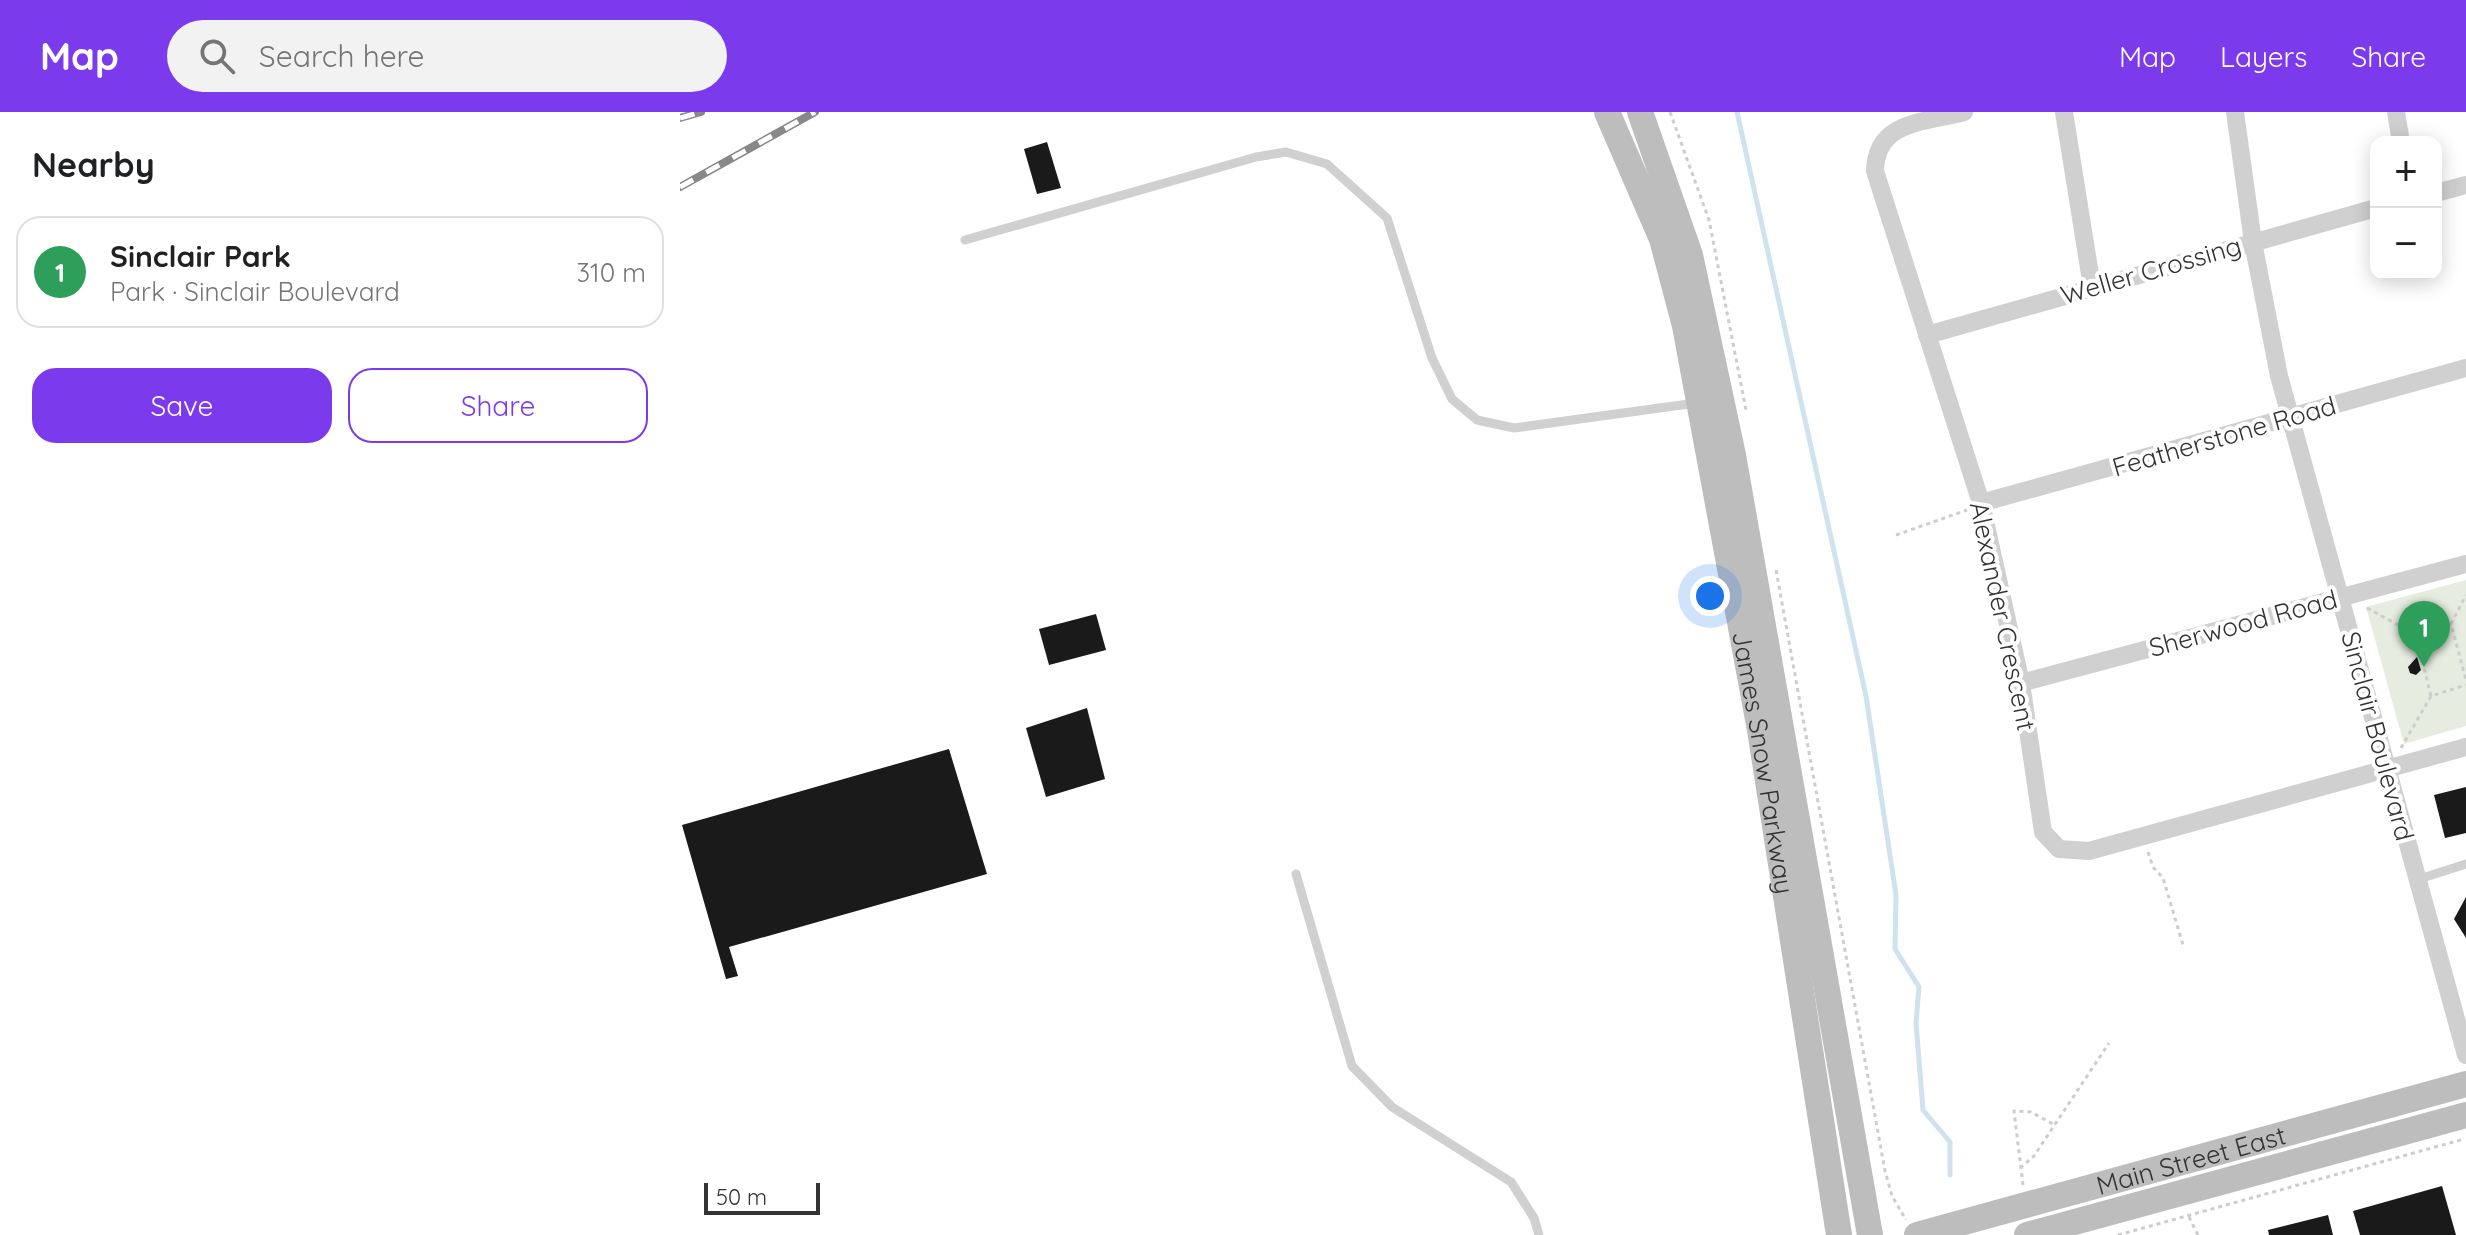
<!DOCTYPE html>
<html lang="en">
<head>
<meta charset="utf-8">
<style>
  :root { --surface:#fff; --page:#f2f2f2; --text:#202124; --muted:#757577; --line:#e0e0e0; --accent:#7c3aed }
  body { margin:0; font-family:Quicksand,sans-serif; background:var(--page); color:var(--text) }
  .controls { position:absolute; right:24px; top:24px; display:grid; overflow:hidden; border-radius:16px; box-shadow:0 4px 20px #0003 }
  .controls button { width:72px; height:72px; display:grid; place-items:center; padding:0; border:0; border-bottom:2px solid var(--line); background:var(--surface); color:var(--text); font:40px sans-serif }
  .scale { position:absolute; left:24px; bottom:20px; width:116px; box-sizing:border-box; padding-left:8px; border:4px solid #333; border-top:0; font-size:22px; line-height:28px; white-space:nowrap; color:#333; -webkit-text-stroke:6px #fff; paint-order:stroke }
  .you { position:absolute; left:1030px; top:484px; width:28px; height:28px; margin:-20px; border:6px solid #fff; border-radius:50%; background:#1a73e8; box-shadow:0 0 0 12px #1a73e833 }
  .badge { display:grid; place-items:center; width:52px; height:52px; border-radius:50%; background:var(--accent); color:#fff; font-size:26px; font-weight:700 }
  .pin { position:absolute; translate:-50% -66px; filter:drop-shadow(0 2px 4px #0008) }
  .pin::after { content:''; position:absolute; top:42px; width:28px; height:24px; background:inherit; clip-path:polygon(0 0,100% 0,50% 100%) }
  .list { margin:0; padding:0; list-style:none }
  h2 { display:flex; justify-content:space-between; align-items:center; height:104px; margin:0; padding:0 32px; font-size:34px }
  h2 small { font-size:26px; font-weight:400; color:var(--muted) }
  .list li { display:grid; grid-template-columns:52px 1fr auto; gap:24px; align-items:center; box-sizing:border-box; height:112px; margin:0 16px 16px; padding:0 16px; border:2px solid var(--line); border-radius:24px }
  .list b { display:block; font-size:30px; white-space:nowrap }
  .list p { margin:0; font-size:26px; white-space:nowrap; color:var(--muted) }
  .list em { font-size:26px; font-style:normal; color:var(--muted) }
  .actions { display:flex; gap:16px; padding:24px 32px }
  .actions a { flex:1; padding:18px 0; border:2px solid var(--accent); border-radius:24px; text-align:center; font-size:28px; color:var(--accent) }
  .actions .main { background:var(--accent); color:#fff }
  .icon { flex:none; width:44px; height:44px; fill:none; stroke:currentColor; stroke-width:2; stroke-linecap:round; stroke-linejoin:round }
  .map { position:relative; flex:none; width:1786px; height:1123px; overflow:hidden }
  header { display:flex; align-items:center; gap:48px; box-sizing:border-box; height:112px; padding:0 40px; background:var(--accent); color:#fff }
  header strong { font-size:38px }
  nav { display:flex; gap:44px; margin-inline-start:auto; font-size:28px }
  .search { width:560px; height:72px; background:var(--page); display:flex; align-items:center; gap:20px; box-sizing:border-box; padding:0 28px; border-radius:44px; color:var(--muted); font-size:30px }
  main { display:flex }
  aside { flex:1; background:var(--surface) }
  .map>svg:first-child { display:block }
  .green { fill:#e6ecdf }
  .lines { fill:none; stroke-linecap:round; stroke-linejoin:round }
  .stream { stroke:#cfe2ee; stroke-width:5 }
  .building { fill:#1a1a1a }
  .path { stroke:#cdcdcd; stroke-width:3; stroke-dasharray:4 4; stroke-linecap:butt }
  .lane { stroke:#d0d0d0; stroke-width:9 }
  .street { stroke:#d0d0d0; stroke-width:18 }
  .secondary { stroke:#bdbdbd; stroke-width:26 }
  .rail-casing { stroke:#888; stroke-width:8 }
  .rail { stroke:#fff; stroke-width:5; stroke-dasharray:15; stroke-linecap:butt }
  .labels { text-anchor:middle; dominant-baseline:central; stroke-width:8; stroke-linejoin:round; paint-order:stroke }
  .street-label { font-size:26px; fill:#333; stroke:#fff }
</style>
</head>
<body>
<header>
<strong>Map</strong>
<div class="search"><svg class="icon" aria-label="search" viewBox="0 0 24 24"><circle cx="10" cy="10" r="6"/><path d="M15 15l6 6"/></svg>Search here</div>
<nav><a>Map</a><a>Layers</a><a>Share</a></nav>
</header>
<main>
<aside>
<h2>Nearby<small></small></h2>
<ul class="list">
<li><span class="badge" style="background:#2e9e5b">1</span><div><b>Sinclair Park</b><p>Park · Sinclair Boulevard</p></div><em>310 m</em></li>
</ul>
<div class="actions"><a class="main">Save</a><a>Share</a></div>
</aside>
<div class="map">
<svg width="1786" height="1123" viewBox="0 0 1786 1123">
  <rect width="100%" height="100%" fill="#fff"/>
  <!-- green -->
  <polygon class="green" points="1786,468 1786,614 1724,632 1686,495"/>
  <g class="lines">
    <!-- stream -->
    <polyline class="stream" points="1057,0 1186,584 1216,783 1215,837 1239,875 1236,911 1243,998 1270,1030 1270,1063"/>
  </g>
  <!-- building -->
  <g class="building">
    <polygon points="367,30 381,76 357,82 344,37"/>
    <polygon points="416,502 426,538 369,553 359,517"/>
    <polygon points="1737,545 1741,558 1736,563 1730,561 1728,555"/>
    <polygon points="407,596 425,667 366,685 346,616"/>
    <polygon points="269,637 307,762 49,835 58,864 46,867 2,713"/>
    <polygon points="1786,675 1786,721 1765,726 1754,683"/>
    <polygon points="1786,785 1786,826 1774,807"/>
    <polygon points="1762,1074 1776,1123 1680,1123 1673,1099"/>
    <polygon points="1648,1103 1653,1123 1589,1123 1588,1118"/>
  </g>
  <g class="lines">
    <!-- path -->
    <g class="path">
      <polyline points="990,0 1029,108 1066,298"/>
      <polyline points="1216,423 1287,398"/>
      <polyline points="1096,458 1205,1059 1212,1084 1226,1108"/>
      <polyline points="1687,496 1736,523"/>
      <polyline points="1771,512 1786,483"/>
      <polyline points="1751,584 1736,523 1771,512 1786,568"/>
      <polyline points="1721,636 1751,584 1786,573"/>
      <polyline points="1468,740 1473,755 1483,766 1503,833"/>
      <polyline points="1340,1056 1354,1044 1429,931"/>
      <polyline points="1343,1073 1334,999 1351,1000 1373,1012"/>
      <polyline points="1509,1105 1518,1123"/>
      <polyline points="1438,1123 1784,1027"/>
    </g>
    <!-- lane -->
    <g class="lane">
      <polyline points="285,128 576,45 606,40 647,52 707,106 752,246 772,287 797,308 834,316 1016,291"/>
      <polyline points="616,762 672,954 712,995 831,1070 854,1106 859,1123"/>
      <polyline points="1736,768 1786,752"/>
    </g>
    <!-- street -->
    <g class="street">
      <path d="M1284,0C1245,11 1196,8 1195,59L1301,391L1341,571L1363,720L1379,737L1409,739L1786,635"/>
      <polyline points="1384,0 1412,175"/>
      <polyline points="1555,0 1573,130 1599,264 1786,943"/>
      <polyline points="1716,0 1721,30"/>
      <polyline points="1756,81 1786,73"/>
      <polyline points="1247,223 1696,96"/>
      <polyline points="1301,391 1786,256"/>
      <polyline points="1341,571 1786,452"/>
    </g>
    <!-- secondary -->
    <g class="secondary">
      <path id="s1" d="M927,0L982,127L1005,214L1080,618L1159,1123"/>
      <polyline points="960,0 1010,143 1053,343 1190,1123"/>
      <path id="s2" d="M1237,1123L1786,972"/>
      <polyline points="1347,1123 1786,1003"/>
    </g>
    <defs>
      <g id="rail">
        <polyline points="0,6 21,0"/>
        <polyline points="0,75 135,0"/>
      </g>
    </defs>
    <!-- rail casing -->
    <use href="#rail" class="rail-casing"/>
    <!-- rail -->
    <use href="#rail" class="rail"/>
  </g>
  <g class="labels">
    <!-- street labels -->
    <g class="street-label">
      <text transform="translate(1471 158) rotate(-16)">Weller Crossing</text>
      <text transform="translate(1544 324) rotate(-16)">Featherstone Road</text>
      <text transform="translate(1323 504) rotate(78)">Alexander Crescent</text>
      <text transform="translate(1563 511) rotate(-15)">Sherwood Road</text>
      <text transform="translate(1698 624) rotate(75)">Sinclair Boulevard</text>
      <text stroke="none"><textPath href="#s1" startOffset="672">James Snow Parkway</textPath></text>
      <text stroke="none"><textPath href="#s2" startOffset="284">Main Street East</textPath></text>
    </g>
  </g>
</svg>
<div class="controls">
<button>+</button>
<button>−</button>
</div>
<div class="scale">50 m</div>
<div class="you"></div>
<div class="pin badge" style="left:1744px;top:555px;background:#2e9e5b">1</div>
</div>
</main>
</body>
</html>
